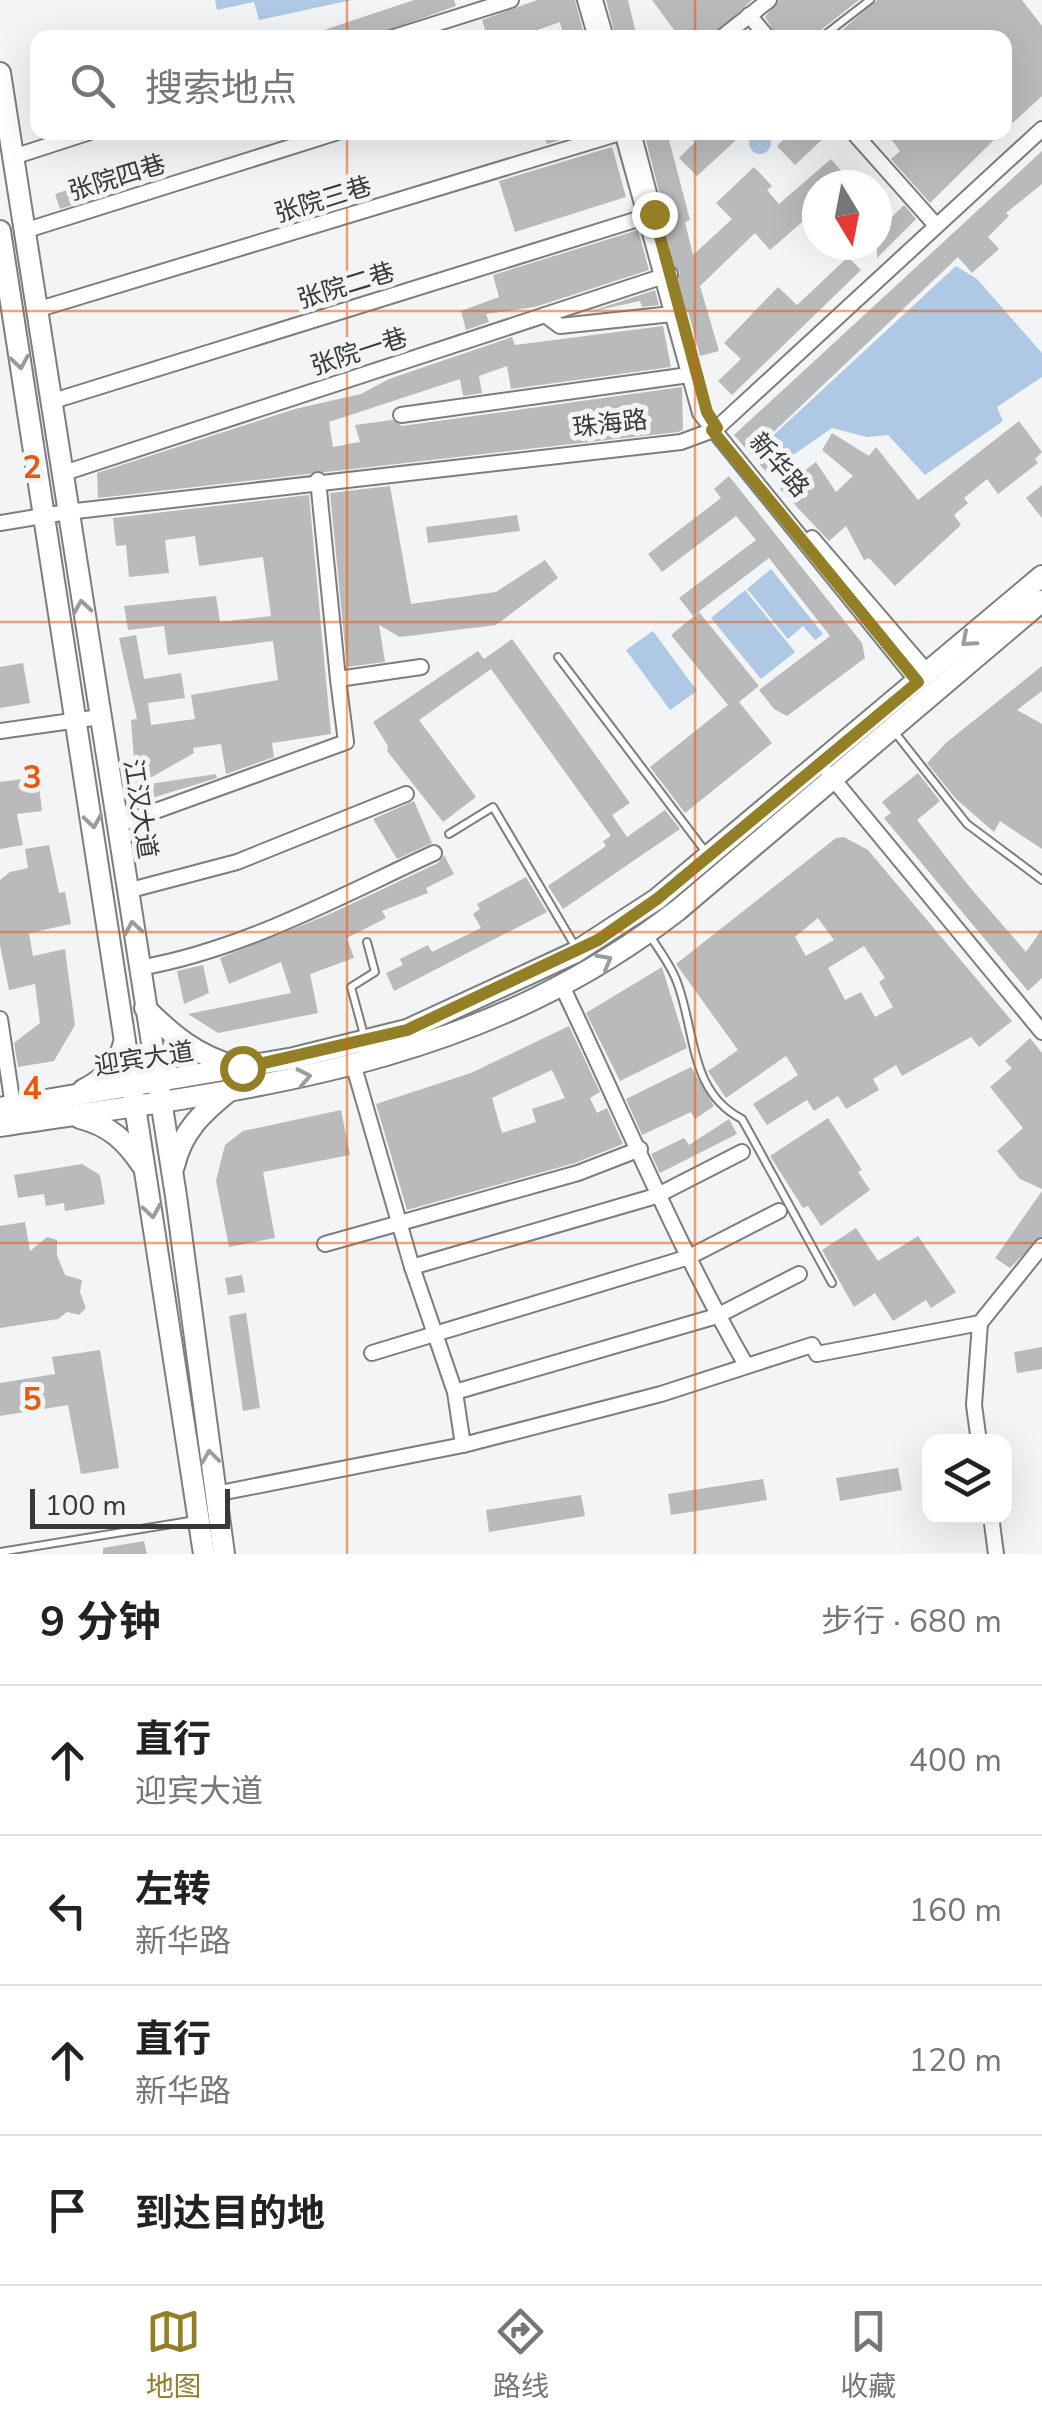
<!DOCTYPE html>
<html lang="zh">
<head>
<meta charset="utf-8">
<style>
  :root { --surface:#fff; --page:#f2f2f2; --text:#222; --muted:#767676; --line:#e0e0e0; --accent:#927f26 }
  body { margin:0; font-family:"Nunito Sans","Noto Sans SC",sans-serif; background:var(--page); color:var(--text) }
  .controls { position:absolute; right:30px; bottom:30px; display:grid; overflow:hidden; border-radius:20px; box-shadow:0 10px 40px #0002 }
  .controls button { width:90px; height:90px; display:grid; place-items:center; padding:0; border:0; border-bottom:2px solid var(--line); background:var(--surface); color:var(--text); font:50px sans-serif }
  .compass { position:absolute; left:802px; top:170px; width:90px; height:90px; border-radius:50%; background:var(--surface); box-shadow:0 10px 40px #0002; rotate:170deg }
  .scale { position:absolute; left:30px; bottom:25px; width:200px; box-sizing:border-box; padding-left:10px; border:5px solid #373839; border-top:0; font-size:28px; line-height:35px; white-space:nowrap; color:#373839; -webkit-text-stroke:8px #f2f4f6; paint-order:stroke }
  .stop { position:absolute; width:30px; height:30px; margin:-22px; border:8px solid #927f26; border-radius:50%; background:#fff }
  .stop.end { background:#927f26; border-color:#fff; box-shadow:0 2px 10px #0008 }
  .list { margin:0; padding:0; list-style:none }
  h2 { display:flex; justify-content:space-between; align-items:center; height:130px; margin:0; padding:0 40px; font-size:42px }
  h2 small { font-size:32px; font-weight:400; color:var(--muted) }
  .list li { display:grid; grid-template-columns:65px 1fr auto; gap:30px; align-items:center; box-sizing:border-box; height:150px; padding:0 40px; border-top:2px solid var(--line) }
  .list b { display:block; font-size:38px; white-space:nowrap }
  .list p { margin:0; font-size:32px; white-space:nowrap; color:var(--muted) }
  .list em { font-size:32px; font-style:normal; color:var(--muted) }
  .icon { flex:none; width:55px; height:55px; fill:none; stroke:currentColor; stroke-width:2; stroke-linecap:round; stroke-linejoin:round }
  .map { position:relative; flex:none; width:1042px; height:1554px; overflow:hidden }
  .search { position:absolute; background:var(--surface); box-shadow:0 10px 40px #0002; left:30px; right:30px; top:30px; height:110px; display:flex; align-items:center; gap:25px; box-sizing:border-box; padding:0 35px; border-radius:20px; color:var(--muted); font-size:38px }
  .sheet { height:730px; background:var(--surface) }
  nav { display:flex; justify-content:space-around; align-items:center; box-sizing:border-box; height:140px; border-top:2px solid var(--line); background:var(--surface); font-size:28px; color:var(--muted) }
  nav a { display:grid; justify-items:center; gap:5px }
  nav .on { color:var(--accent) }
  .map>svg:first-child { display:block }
  .green { fill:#afc8e4 }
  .building { fill:#b9babc; fill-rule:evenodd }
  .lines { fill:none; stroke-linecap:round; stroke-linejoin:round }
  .service-casing { stroke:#7c7d7f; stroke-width:10 }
  .minor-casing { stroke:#7c7d7f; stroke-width:18 }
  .primary-casing { stroke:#7c7d7f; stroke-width:24 }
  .service { stroke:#fff; stroke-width:6 }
  .minor { stroke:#fff; stroke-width:14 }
  .primary { stroke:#fff; stroke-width:20 }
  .oneway { stroke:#9b9c9c }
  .route { stroke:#927f26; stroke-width:12 }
  .grid { fill:none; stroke:#e8590c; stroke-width:2.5; stroke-opacity:0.55 }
  .labels { text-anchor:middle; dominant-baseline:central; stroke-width:10; stroke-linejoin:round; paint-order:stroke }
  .street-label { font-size:25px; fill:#373839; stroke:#f2f4f6 }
  .grid-label { font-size:32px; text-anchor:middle; font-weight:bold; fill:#e8590c; stroke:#f2f4f6; stroke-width:10; stroke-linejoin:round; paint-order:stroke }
</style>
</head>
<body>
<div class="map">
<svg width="1042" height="1554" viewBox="0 0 1042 1554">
  <rect width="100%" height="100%" fill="#f2f4f6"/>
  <!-- green -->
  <g class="green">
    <polygon points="215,0 352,0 259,20 254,2 217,10"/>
    <circle cx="760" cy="143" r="11"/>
    <polygon points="956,266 977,279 1042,353 1042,377 997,407 1003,421 925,475 888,435 867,437 832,428 783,462 765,443"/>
    <polygon points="771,569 823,634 815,640 803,626 788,639 747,589"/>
    <polygon points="745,590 795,652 761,679 711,618"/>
    <polygon points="653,631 697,691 670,710 626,650"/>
  </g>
  <!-- building -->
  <g class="building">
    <polygon points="414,0 454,0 456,6 367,38 300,38"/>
    <polygon points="537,0 575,0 585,38 564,38 560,22 515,38 488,38 482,20"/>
    <polygon points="606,0 628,0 637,38 616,38"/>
    <polygon points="652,0 752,0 711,38 680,38"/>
    <polygon points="779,0 859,0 822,29 820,38 778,38 765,17"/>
    <polygon points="877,0 1022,0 1042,26 1042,96 1004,131 1004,38 833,38"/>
    <polygon points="543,132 585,132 547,144"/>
    <polygon points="644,132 667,132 690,220 685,222 693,255 732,219 716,203 754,167 772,186 767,190 779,204 831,159 853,185 817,185 817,209 770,250 755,233 700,286 719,351 700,356 688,311 684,312 675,283 680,272 670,264 666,251 670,250 666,233 669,232"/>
    <polygon points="705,132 727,132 735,141 697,176 679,158"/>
    <polygon points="791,132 830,132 795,165 777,146"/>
    <polygon points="886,132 1002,132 930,203 891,159 900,151"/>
    <polygon points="612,147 626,197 515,232 499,181"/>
    <polygon points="1042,151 1042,184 1006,213 1009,216 988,237 999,249 972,273 958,257 762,443 779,462 767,473 734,435"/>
    <polygon points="70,189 76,204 60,209 55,194"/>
    <polygon points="904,205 916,219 877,258 877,232"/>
    <polygon points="638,230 649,270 535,307 486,314 489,322 466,330 461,311 499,297 493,275"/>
    <polygon points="848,257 861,270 732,395 718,381 741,359 724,343 778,287 797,305"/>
    <polygon points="655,290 659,305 642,307 640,301 589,312"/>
    <polygon points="663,326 671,367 511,389 507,366 479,376 482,393 463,396 460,379 329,422 333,447 360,442 355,425 392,420 402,426 682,387 683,430 678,432 98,498 97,473 295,409 361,394 389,379 512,337 515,345"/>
    <polygon points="1019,421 1042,452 1035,459 1038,463 998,494 987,479 964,498 968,503 954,515 961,525 895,586 869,558 864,560 846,526 829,541 780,489 816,462 836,492 853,476 822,450 832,433 869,456 876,447 918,500"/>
    <polygon points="729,476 862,643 865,658 787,716 774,709 759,690 830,636 769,558 693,616 679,598 756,540 736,516 662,572 648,554 721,498 714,489"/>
    <polygon points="1042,485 1042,518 1026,498"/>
    <polygon points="390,486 411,604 496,592 545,560 558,578 496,625 400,637 379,625 385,662 347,667 330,493"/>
    <polygon points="309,495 331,734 272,743 274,757 226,774 221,744 193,748 194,753 136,786 131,720 137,719 119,638 136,635 144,679 181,673 185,698 148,703 151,725 195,719 191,695 278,680 273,641 168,655 164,626 128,630 124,606 216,596 220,622 271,616 263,557 199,566 195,536 165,540 169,573 129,577 126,545 116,546 113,518"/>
    <polygon points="517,515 520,531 428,543 426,527"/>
    <polygon points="699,612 759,686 739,702 772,743 685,813 650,767 728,705 671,635"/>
    <polygon points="512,639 630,803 612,815 627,837 665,810 680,829 563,909 548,886 606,846 603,841 611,836 491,669 419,720 476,797 443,822 387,751 388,746 373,722 478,651 484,659"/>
    <polygon points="23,663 30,703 0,708 0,667"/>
    <polygon points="1042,666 1042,691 1017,710 1042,724 1042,849 1000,821 994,832 956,799 927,763 947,742"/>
    <polygon points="918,773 940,801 917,820 968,885 1026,952 1042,929 1042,978 1028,991 884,818 891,813 882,802"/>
    <polygon points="216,774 217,778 139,802 136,786"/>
    <polygon points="38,777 42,811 17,814 23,845 0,849 0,782"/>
    <polygon points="414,801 432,843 397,859 373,819"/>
    <path d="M844,837L868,850L1012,1021L979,1047L971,1037L902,1076L896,1065L873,1079L879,1090L846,1109L838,1096L814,1111L807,1100L767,1125L753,1104L798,1075L786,1056L726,1098L708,1071L738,1050L676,964L836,838ZM818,918L834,940L806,956L795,937ZM864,946L885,978L879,982L893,1007L875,1017L861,992L845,1000L828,968Z"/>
    <polygon points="49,845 59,893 65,892 71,924 29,933 33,956 65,949 75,1025 54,1061 18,1067 14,1043 40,1023 35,984 9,990 0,945 0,880 10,872 28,868 25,849"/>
    <polygon points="444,855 454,874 426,888 428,893 382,911 386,918 347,938 354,958 310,974 318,1013 218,1033 188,1014 291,993 281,962 229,984 220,958 330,914 438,863"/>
    <polygon points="526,877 547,912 394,991 386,973 403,965 400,959 428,945 432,952 481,928 473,914 480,909 477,904"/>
    <polygon points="203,965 209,993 184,1004 177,971"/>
    <polygon points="662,967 687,1048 620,1081 586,1013"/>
    <path d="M569,1026L600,1092L590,1098L597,1113L607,1108L623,1144L575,1163L407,1210L376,1104L471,1073ZM552,1070L565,1098L532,1109L536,1122L502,1133L492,1098Z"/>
    <polygon points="1030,1038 1042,1053 1042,1189 1020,1179 997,1151 1023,1128 990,1087 1012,1068 1005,1061"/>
    <polygon points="691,1067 714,1106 695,1119 691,1112 642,1135 626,1099"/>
    <polygon points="341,1110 350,1155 263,1172 275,1238 229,1247 216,1181 225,1145 243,1131"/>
    <polygon points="828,1118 862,1170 858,1172 870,1190 821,1226 808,1206 803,1208 770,1156"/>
    <polygon points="729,1119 737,1134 660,1173 651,1154 684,1138 689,1145"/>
    <polygon points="82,1164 100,1175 105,1204 65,1211 64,1203 46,1206 44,1194 18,1198 14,1175"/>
    <polygon points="1042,1191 1042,1236 1010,1268 995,1258"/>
    <polygon points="25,1222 30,1251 47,1237 57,1240 57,1255 65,1275 82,1280 80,1292 86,1308 79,1315 67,1312 58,1319 0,1328 0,1226"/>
    <polygon points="856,1228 878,1261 918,1236 956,1292 931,1308 926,1300 893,1321 875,1293 854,1307 822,1250"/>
    <polygon points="242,1275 245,1292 228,1295 225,1278"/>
    <polygon points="246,1313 260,1408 243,1411 229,1316"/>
    <polygon points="1042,1347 1042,1369 1017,1373 1014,1352"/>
    <polygon points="100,1350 119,1468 81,1474 68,1405 0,1416 0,1383 55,1374 52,1357"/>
    <polygon points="898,1468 902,1490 840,1501 836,1478"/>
    <polygon points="763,1479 767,1500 671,1515 668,1494"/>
    <polygon points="581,1495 585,1516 489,1532 486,1510"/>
    <polygon points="144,1541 147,1554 103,1554 103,1548"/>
  </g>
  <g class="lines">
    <defs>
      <g id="service">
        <polyline points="826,34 870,0"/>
        <polyline points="558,657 705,851"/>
        <polyline points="893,730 967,824 1042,880"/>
        <polyline points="449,834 493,807 575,946"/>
        <path d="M649,934C658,949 671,965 677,982C696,1032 689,1092 742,1119L832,1283"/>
        <polyline points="364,1035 351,987 375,972 367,942"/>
        <polyline points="0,1552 196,1520"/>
      </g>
      <g id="minor">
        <polyline points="585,0 596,38"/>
        <polyline points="595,0 606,38"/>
        <polyline points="749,15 768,38"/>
        <polyline points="391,38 511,0"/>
        <polyline points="721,38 769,0"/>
        <polyline points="622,132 700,413 918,682"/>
        <polyline points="633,132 655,216"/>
        <polyline points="853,132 933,222"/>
        <polyline points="13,157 90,132"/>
        <polyline points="24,231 338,132"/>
        <polyline points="36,310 623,132"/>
        <polyline points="545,315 560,326 672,314"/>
        <polyline points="50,402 651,215"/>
        <polyline points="401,415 689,375"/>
        <polyline points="61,474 670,274"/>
        <polyline points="318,480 338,679 421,667"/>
        <polyline points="0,523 67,512 681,442 716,429 1042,129"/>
        <polyline points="812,538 928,673"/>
        <polyline points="0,731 100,717"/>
        <polyline points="829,774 1042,1032"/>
        <polyline points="117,825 346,742 338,679"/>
        <polyline points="127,891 237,862 406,794"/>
        <path d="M139,968C243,950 338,897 434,853"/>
        <path d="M561,984C622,1111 675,1242 746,1365"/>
        <polyline points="0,1019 13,1106"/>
        <polyline points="354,1067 412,1267 455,1392 463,1445"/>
        <polyline points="325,1244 578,1173 640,1149"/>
        <polyline points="412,1267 656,1196 742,1152"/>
        <polyline points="372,1353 689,1257 779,1211"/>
        <polyline points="455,1392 717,1316 799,1274"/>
        <polyline points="979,1442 974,1405 980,1323"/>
        <polyline points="215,1494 463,1445 661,1394 812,1345 817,1354 980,1323 1042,1246"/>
        <polyline points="991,1516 996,1554"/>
      </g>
      <g id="primary">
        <polyline points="0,73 176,1196 224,1554"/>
        <polyline points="0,231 204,1554"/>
        <path d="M145,1008C172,1035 197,1056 235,1066"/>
        <path d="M83,1090C104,1079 118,1066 124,1043"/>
        <polyline points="0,1108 294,1058 407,1030 574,953 657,899 1042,576"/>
        <path d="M80,1118C110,1126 125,1140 142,1165"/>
        <path d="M0,1126C246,1089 473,1069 678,910L1042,601"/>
        <path d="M174,1166C182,1131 202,1113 229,1091"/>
      </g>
    </defs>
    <!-- service casing -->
    <use href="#service" class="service-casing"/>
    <!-- minor casing -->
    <use href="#minor" class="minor-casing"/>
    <!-- primary casing -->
    <use href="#primary" class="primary-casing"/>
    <!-- service -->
    <use href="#service" class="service"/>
    <!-- minor -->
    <use href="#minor" class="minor"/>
    <!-- primary -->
    <use href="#primary" class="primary"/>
  </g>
  <!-- one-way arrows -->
  <defs><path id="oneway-chevron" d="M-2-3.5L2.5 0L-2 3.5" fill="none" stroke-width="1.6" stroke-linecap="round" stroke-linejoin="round" transform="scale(2.5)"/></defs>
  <g class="oneway">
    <use href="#oneway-chevron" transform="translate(20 362) rotate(81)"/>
    <use href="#oneway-chevron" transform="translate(82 607) rotate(-99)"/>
    <use href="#oneway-chevron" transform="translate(968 640) rotate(139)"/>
    <use href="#oneway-chevron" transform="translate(93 821) rotate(81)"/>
    <use href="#oneway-chevron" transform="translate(133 928) rotate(-99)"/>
    <use href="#oneway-chevron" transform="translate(605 961) rotate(-29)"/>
    <use href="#oneway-chevron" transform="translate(304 1077) rotate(-11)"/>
    <use href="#oneway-chevron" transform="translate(152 1211) rotate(81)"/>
    <use href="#oneway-chevron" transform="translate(210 1457) rotate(-97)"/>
  </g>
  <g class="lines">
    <!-- route -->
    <polyline class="route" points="242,1068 407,1030 598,940 657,899 918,682 712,430 717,428 707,412 654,214"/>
  </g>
  <!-- grid -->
  <path class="grid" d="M347,0V38M695,0V38M347,132V1554M695,132V1554M0,311H1042M0,622H1042M0,932H1042M0,1243H1042"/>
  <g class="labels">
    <!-- street labels -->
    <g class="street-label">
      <text transform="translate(117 178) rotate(-17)">张院四巷</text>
      <text transform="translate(323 200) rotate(-17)">张院三巷</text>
      <text transform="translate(346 286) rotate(-17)">张院二巷</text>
      <text transform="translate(359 352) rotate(-18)">张院一巷</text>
      <text transform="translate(610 424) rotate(-7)">珠海路</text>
      <text transform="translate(779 465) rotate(49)">新华路</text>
      <text transform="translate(140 809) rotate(81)">江汉大道</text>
      <text transform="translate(144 1059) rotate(-9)">迎宾大道</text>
    </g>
  </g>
  <g class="grid-label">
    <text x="32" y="478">2</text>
    <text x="32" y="788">3</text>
    <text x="32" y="1099">4</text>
    <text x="32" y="1410">5</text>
  </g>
</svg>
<div class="controls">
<button><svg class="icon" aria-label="layers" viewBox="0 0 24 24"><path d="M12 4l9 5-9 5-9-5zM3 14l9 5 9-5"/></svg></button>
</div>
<svg class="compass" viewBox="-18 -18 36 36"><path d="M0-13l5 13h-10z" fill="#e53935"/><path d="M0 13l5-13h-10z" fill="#767676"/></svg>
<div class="scale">100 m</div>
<div class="stop" style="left:242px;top:1068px"></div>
<div class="stop end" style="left:654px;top:214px"></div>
<div class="search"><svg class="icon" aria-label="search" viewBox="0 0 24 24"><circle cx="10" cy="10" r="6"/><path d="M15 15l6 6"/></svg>搜索地点</div>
</div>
<section class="sheet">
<h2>9 分钟<small>步行 · 680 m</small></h2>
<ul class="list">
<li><svg class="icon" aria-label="ahead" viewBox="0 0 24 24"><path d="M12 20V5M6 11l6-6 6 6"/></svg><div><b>直行</b><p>迎宾大道</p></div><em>400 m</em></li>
<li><svg class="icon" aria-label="left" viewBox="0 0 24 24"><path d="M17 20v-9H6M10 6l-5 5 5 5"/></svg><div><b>左转</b><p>新华路</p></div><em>160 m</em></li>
<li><svg class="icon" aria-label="ahead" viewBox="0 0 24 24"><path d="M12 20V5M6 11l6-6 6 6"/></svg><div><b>直行</b><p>新华路</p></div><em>120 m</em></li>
<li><svg class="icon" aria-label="arrive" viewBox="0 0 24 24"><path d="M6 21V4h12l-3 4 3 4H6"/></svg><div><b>到达目的地</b></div></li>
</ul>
</section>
<nav>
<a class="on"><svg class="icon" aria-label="map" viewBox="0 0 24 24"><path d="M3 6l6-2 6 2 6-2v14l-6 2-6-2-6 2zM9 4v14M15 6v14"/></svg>地图</a>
<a><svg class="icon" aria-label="directions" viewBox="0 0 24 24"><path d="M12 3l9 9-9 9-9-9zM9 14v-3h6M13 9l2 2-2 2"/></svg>路线</a>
<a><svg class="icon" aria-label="saved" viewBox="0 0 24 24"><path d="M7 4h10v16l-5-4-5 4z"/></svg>收藏</a>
</nav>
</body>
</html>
